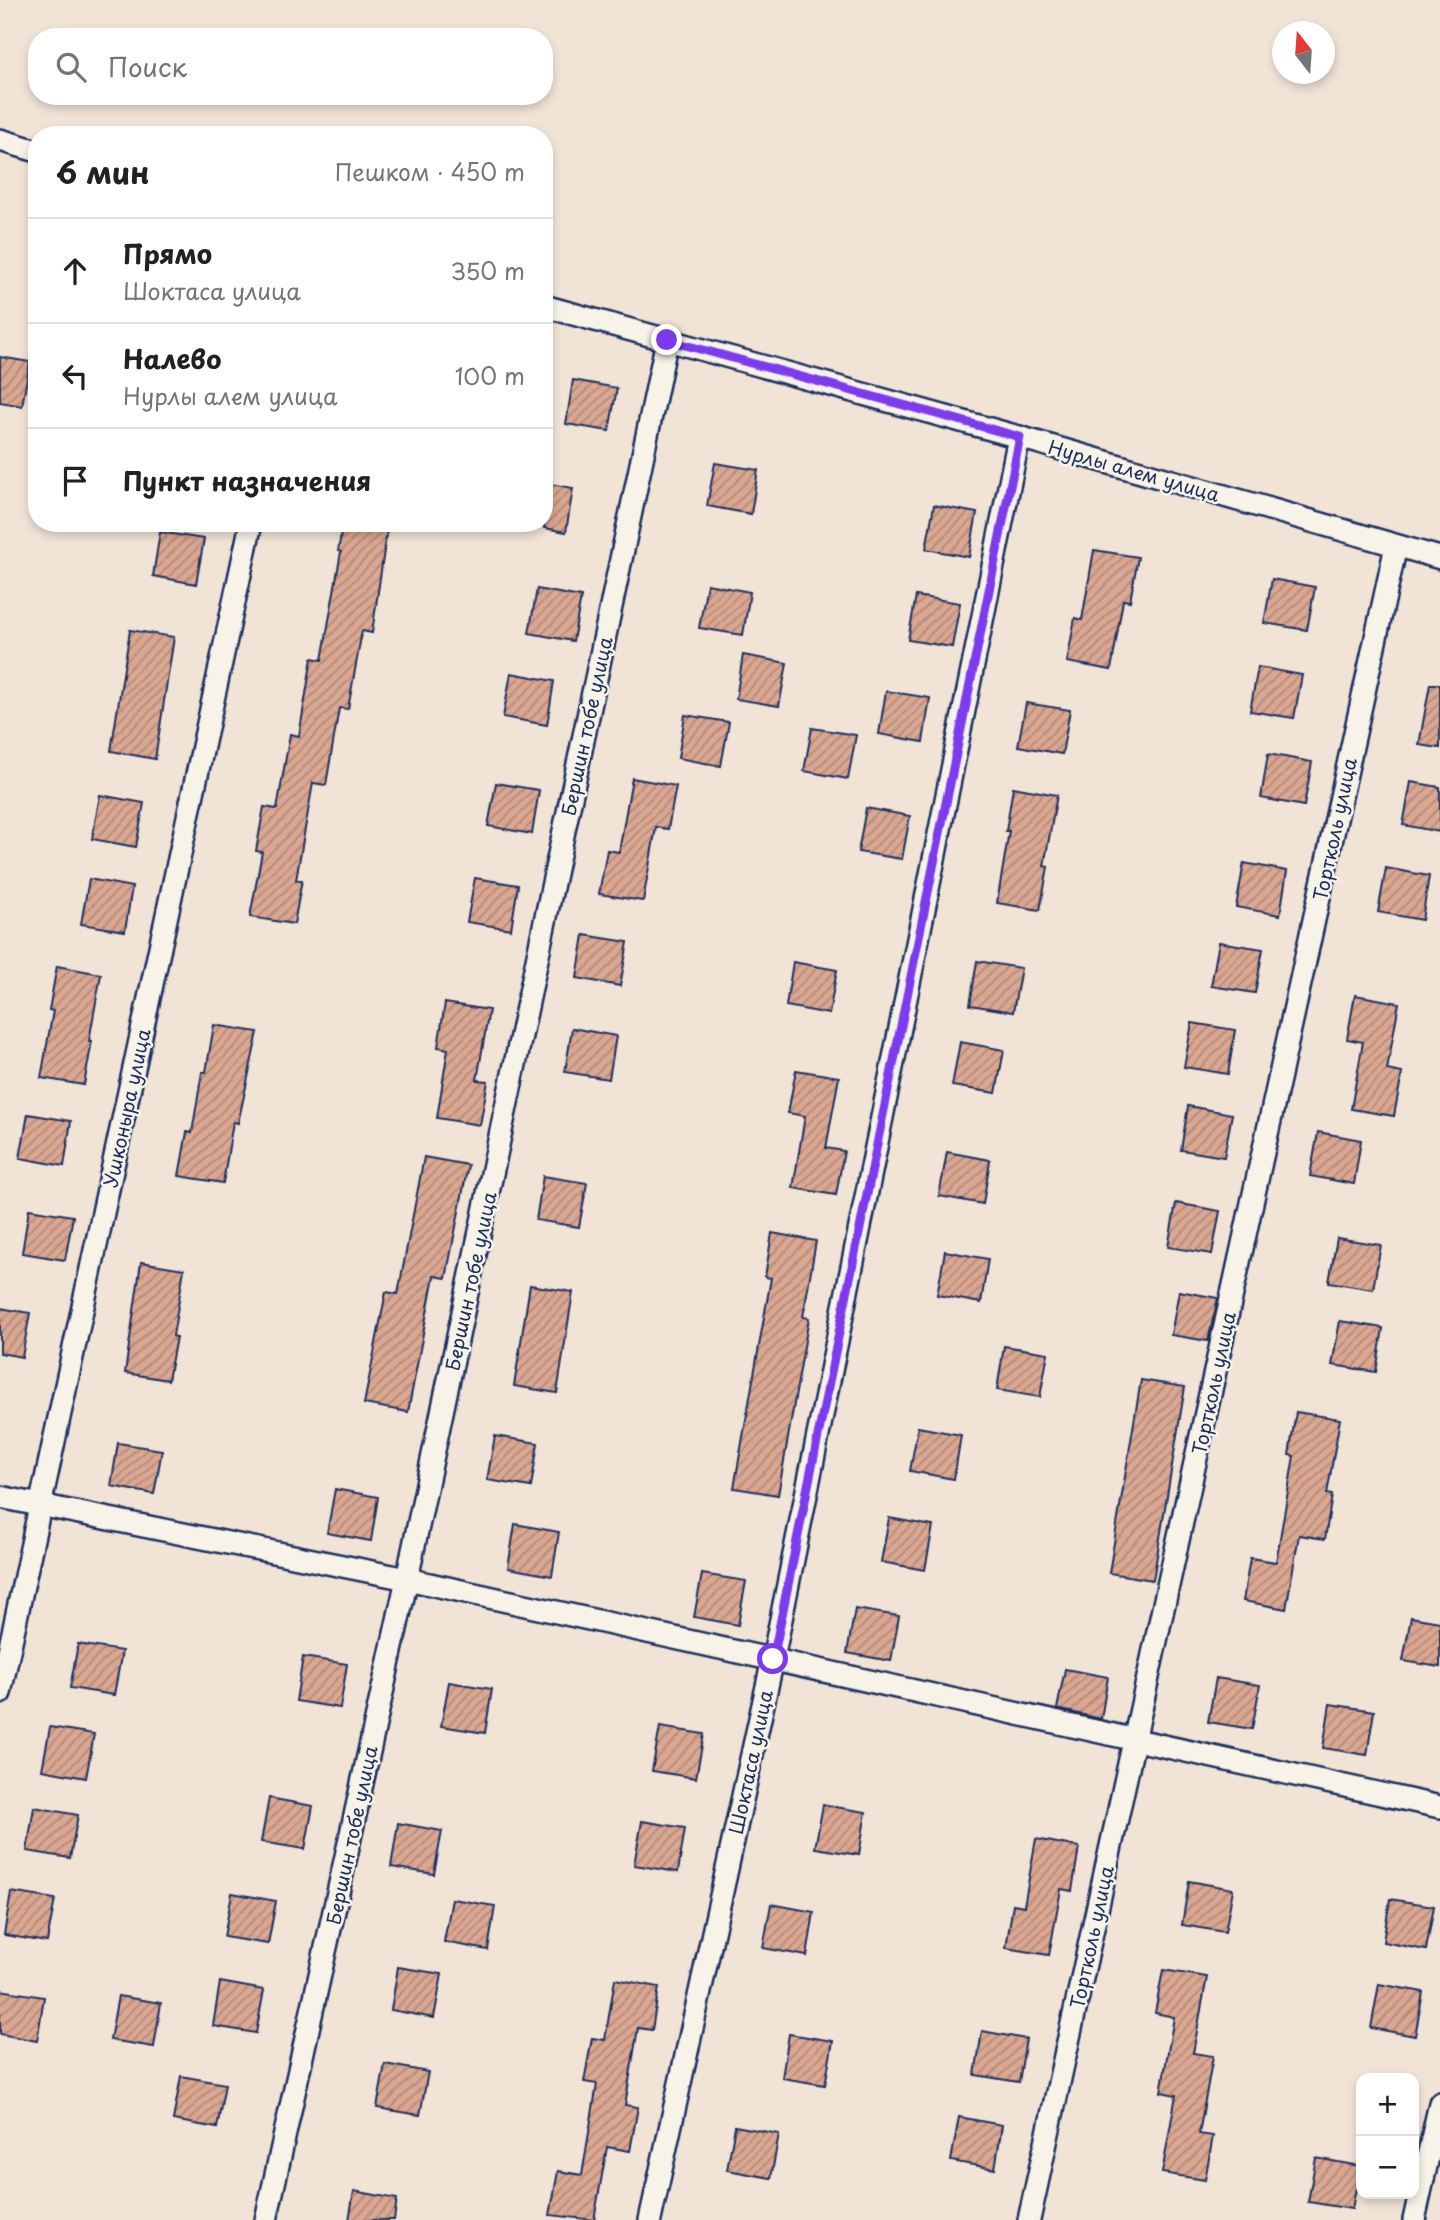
<!DOCTYPE html>
<html lang="ru">
<head>
<meta charset="utf-8">
<style>
  :root { --surface:#fff; --page:#f6f6f6; --text:#202124; --muted:#757577; --line:#e0e0e0 }
  body { margin:0; font-family:"Playpen Sans",sans-serif; background:var(--page); color:var(--text) }
  .controls { position:absolute; right:21px; bottom:21px; display:grid; overflow:hidden; border-radius:14px; box-shadow:0 4px 10px #0003 }
  .controls button { width:63px; height:63px; display:grid; place-items:center; padding:0; border:0; border-bottom:2px solid var(--line); background:var(--surface); color:var(--text); font:35px sans-serif }
  .compass { position:absolute; left:1272px; top:21px; width:63px; height:63px; border-radius:50%; background:var(--surface); box-shadow:0 4px 10px #0003; rotate:343deg }
  .stop { position:absolute; width:21px; height:21px; margin:-16px; border:5px solid #7c3aed; border-radius:50%; background:#fff }
  .stop.end { background:#7c3aed; border-color:#fff; box-shadow:0 2px 7px #0008 }
  .list { margin:0; padding:0; list-style:none }
  h2 { display:flex; justify-content:space-between; align-items:center; height:91px; margin:0; padding:0 28px; font-size:30px }
  h2 small { font-size:23px; font-weight:400; color:var(--muted) }
  .list li { display:grid; grid-template-columns:46px 1fr auto; gap:21px; align-items:center; box-sizing:border-box; height:105px; padding:0 28px; border-top:2px solid var(--line) }
  .list b { display:block; font-size:26px; white-space:nowrap }
  .list p { margin:0; font-size:23px; white-space:nowrap; color:var(--muted) }
  .list em { font-size:23px; font-style:normal; color:var(--muted) }
  .icon { flex:none; width:38px; height:38px; fill:none; stroke:currentColor; stroke-width:2; stroke-linecap:round; stroke-linejoin:round }
  .map { position:relative; flex:none; width:1440px; height:2220px; overflow:hidden }
  .search { position:absolute; background:var(--surface); box-shadow:0 4px 10px #0003; left:28px; top:28px; width:525px; height:77px; display:flex; align-items:center; gap:18px; box-sizing:border-box; padding:0 24px; border-radius:28px; color:var(--muted); font-size:26px }
  .panel { position:absolute; background:var(--surface); box-shadow:0 4px 10px #0003; left:28px; top:126px; width:525px; height:406px; border-radius:28px }
  .map>svg:first-child { display:block }
  .building { fill:url(#building-hatch); stroke:#1b2f5e; stroke-width:2 }
  .lines { fill:none; stroke-linecap:round; stroke-linejoin:round }
  .street-casing { stroke:#1b2f5e; stroke-width:26 }
  .street { stroke:#f7f3e8; stroke-width:21 }
  .route { stroke:#7c3aed; stroke-width:9 }
  .labels { text-anchor:middle; dominant-baseline:central; stroke-width:5; stroke-linejoin:round; paint-order:stroke }
  .street-label { font-size:19px; fill:#1b2f5e; stroke:#f7f3e8 }
</style>
</head>
<body>
<div class="map">
<svg width="1440" height="2220" viewBox="0 0 1440 2220">
  <defs>
    <pattern id="building-hatch" width="6" height="6" patternUnits="userSpaceOnUse" patternTransform="scale(1.75)"><rect width="6" height="6" fill="#dba791"/><path d="M-1 1l2-2M0 6l6-6M5 7l2-2" fill="none" stroke="#b1887a"/></pattern>
  </defs>
  <rect width="100%" height="100%" fill="#f1e4d7"/>
  <filter id="ink" filterUnits="userSpaceOnUse"><feTurbulence type="fractalNoise" baseFrequency=".0143" numOctaves="2"/><feDisplacementMap in="SourceGraphic" scale="14" xChannelSelector="R" yChannelSelector="G"/><feConvolveMatrix kernelMatrix="1 2 1 2 8 2 1 2 1" color-interpolation-filters="sRGB"/></filter>
  <g filter="url(#ink)">
    <!-- building -->
    <g class="building">
      <polygon points="0,357 30,362 22,406 0,402"/>
      <polygon points="573,380 617,388 609,431 566,424"/>
      <polygon points="715,463 758,470 751,514 707,506"/>
      <polygon points="544,483 573,488 566,532 544,528"/>
      <polygon points="934,505 977,513 969,557 926,549"/>
      <polygon points="343,523 388,523 372,633 362,631 348,709 339,708 326,785 313,783 296,880 302,880 294,924 250,917 262,852 256,851 264,807 277,809 290,734 299,736 312,658 322,660 341,552 338,551"/>
      <polygon points="160,532 204,539 196,584 153,576"/>
      <polygon points="1094,550 1138,557 1130,601 1123,600 1111,670 1067,662 1075,618 1082,620"/>
      <polygon points="1272,579 1315,587 1307,630 1264,623"/>
      <polygon points="707,584 750,592 743,635 699,628"/>
      <polygon points="537,589 581,597 573,641 529,633"/>
      <polygon points="916,596 960,603 952,647 908,640"/>
      <polygon points="130,630 174,637 155,759 111,751"/>
      <polygon points="743,655 787,663 779,706 736,699"/>
      <polygon points="1258,667 1302,675 1294,718 1250,711"/>
      <polygon points="511,673 554,681 547,725 503,717"/>
      <polygon points="1430,684 1440,684 1440,748 1419,745"/>
      <polygon points="886,691 930,698 923,742 879,734"/>
      <polygon points="1026,703 1070,710 1062,754 1018,746"/>
      <polygon points="685,715 729,722 721,766 678,758"/>
      <polygon points="812,728 856,735 848,779 804,771"/>
      <polygon points="1268,754 1312,762 1304,806 1261,798"/>
      <polygon points="632,778 676,786 668,829 656,827 643,901 599,894 607,850 619,852"/>
      <polygon points="1411,782 1440,787 1440,832 1403,825"/>
      <polygon points="496,783 539,790 532,834 488,826"/>
      <polygon points="1013,787 1057,795 1044,866 1048,867 1040,910 997,903 1009,831 1006,831"/>
      <polygon points="100,795 144,803 136,847 92,839"/>
      <polygon points="866,808 910,816 902,859 858,852"/>
      <polygon points="1244,863 1287,871 1280,915 1236,907"/>
      <polygon points="1386,868 1429,876 1422,920 1378,912"/>
      <polygon points="475,878 518,885 511,929 467,922"/>
      <polygon points="89,879 132,887 125,931 81,924"/>
      <polygon points="584,935 628,942 620,986 577,978"/>
      <polygon points="1219,942 1263,949 1255,993 1211,986"/>
      <polygon points="977,961 1021,968 1013,1012 970,1005"/>
      <polygon points="793,962 837,970 829,1014 786,1006"/>
      <polygon points="57,966 101,974 89,1041 92,1041 84,1085 41,1078 53,1011 49,1010"/>
      <polygon points="1355,995 1399,1003 1387,1070 1402,1073 1394,1116 1351,1109 1363,1042 1347,1039"/>
      <polygon points="445,1003 489,1010 477,1080 488,1081 480,1125 437,1118 448,1049 438,1047"/>
      <polygon points="1192,1023 1235,1030 1228,1074 1184,1067"/>
      <polygon points="214,1025 258,1032 238,1123 233,1122 223,1183 179,1176 187,1132 192,1133 202,1072 206,1072"/>
      <polygon points="572,1028 616,1036 609,1079 565,1072"/>
      <polygon points="960,1042 1004,1050 996,1093 952,1086"/>
      <polygon points="796,1070 839,1077 826,1148 844,1151 836,1195 793,1188 805,1116 788,1113"/>
      <polygon points="1188,1106 1232,1114 1224,1157 1181,1150"/>
      <polygon points="28,1114 71,1121 64,1166 20,1158"/>
      <polygon points="1318,1132 1361,1140 1354,1184 1310,1176"/>
      <polygon points="947,1152 990,1160 983,1204 939,1196"/>
      <polygon points="424,1157 468,1165 446,1278 434,1276 408,1412 364,1404 386,1292 398,1294"/>
      <polygon points="543,1176 587,1183 579,1227 536,1220"/>
      <polygon points="1176,1203 1220,1211 1212,1254 1168,1247"/>
      <polygon points="29,1209 73,1216 65,1260 22,1253"/>
      <polygon points="772,1233 816,1241 803,1317 809,1318 778,1495 734,1488 771,1278 765,1277"/>
      <polygon points="1337,1238 1381,1245 1373,1289 1329,1282"/>
      <polygon points="945,1251 988,1259 981,1303 937,1295"/>
      <polygon points="141,1262 184,1269 173,1336 176,1337 168,1380 125,1373"/>
      <polygon points="530,1285 573,1292 557,1393 514,1386"/>
      <polygon points="1179,1291 1218,1298 1208,1341 1171,1335"/>
      <polygon points="0,1308 30,1313 22,1357 0,1353"/>
      <polygon points="1340,1321 1383,1328 1376,1372 1332,1365"/>
      <polygon points="1004,1346 1048,1353 1040,1397 997,1390"/>
      <polygon points="1141,1380 1185,1387 1153,1580 1109,1573"/>
      <polygon points="1296,1412 1340,1419 1327,1494 1332,1495 1325,1539 1299,1535 1286,1609 1243,1601 1250,1558 1276,1562 1294,1456 1289,1455"/>
      <polygon points="918,1427 961,1435 954,1479 910,1471"/>
      <polygon points="495,1436 538,1443 531,1487 487,1480"/>
      <polygon points="118,1443 162,1450 154,1494 111,1486"/>
      <polygon points="335,1489 378,1497 371,1541 327,1533"/>
      <polygon points="889,1518 933,1526 925,1570 881,1562"/>
      <polygon points="515,1524 559,1532 552,1576 508,1568"/>
      <polygon points="702,1574 746,1581 738,1625 694,1617"/>
      <polygon points="855,1609 899,1616 891,1661 847,1653"/>
      <polygon points="1411,1617 1440,1622 1440,1667 1403,1661"/>
      <polygon points="78,1644 122,1651 114,1695 70,1688"/>
      <polygon points="303,1657 347,1664 340,1708 296,1701"/>
      <polygon points="1065,1669 1108,1677 1101,1719 1057,1709"/>
      <polygon points="1216,1678 1260,1685 1252,1729 1208,1722"/>
      <polygon points="449,1682 492,1689 485,1733 441,1726"/>
      <polygon points="1330,1704 1374,1711 1367,1755 1323,1748"/>
      <polygon points="50,1727 94,1734 86,1778 42,1770"/>
      <polygon points="660,1727 704,1734 696,1778 652,1771"/>
      <polygon points="269,1798 313,1806 305,1849 261,1842"/>
      <polygon points="823,1805 866,1812 859,1855 815,1848"/>
      <polygon points="34,1807 78,1815 70,1858 27,1851"/>
      <polygon points="642,1821 685,1828 678,1872 634,1865"/>
      <polygon points="398,1823 442,1831 434,1874 391,1867"/>
      <polygon points="1036,1839 1079,1847 1072,1891 1061,1889 1049,1955 1006,1948 1013,1904 1024,1906"/>
      <polygon points="1189,1881 1233,1889 1225,1932 1182,1925"/>
      <polygon points="11,1892 55,1899 47,1942 4,1935"/>
      <polygon points="232,1893 276,1901 268,1944 224,1937"/>
      <polygon points="452,1899 495,1906 488,1950 444,1942"/>
      <polygon points="1390,1899 1434,1906 1426,1950 1383,1942"/>
      <polygon points="771,1904 814,1912 807,1956 763,1948"/>
      <polygon points="398,1967 442,1974 434,2018 391,2010"/>
      <polygon points="1163,1970 1207,1977 1193,2053 1213,2056 1199,2134 1213,2136 1205,2180 1162,2173 1176,2095 1161,2092 1174,2017 1155,2013"/>
      <polygon points="615,1979 659,1987 652,2030 638,2028 625,2105 638,2107 630,2151 607,2147 594,2220 550,2215 558,2171 582,2175 597,2084 584,2082 592,2038 605,2040"/>
      <polygon points="220,1982 264,1990 256,2033 213,2026"/>
      <polygon points="1379,1984 1423,1992 1415,2036 1371,2028"/>
      <polygon points="0,1990 44,1997 37,2041 0,2034"/>
      <polygon points="118,1996 161,2003 154,2047 110,2040"/>
      <polygon points="982,2031 1026,2039 1019,2082 975,2075"/>
      <polygon points="789,2034 833,2041 825,2085 782,2078"/>
      <polygon points="385,2064 428,2072 420,2115 377,2108"/>
      <polygon points="181,2076 225,2084 217,2128 173,2120"/>
      <polygon points="959,2117 1002,2125 995,2169 951,2161"/>
      <polygon points="735,2126 779,2134 771,2178 727,2170"/>
      <polygon points="1316,2158 1360,2166 1352,2209 1308,2202"/>
      <polygon points="354,2191 397,2199 394,2220 349,2220"/>
    </g>
    <g class="lines">
      <defs>
        <g id="street">
          <polyline points="0,140 37,151"/>
          <polyline points="544,306 1019,437 1440,558"/>
          <polyline points="0,1497 407,1579 1440,1807"/>
          <polyline points="0,1693 251,523"/>
          <polyline points="266,2220 407,1579 667,340"/>
          <polyline points="650,2220 773,1659 1019,437"/>
          <polyline points="1029,2220 1396,546"/>
          <polyline points="1414,2220 1440,2103"/>
        </g>
      </defs>
      <!-- street casing -->
      <use href="#street" class="street-casing"/>
      <!-- street -->
      <use href="#street" class="street"/>
    </g>
  </g>
  <g class="lines" filter="url(#ink)">
    <!-- route -->
    <polyline class="route" points="667,340 1020,437 773,1659"/>
  </g>
  <g class="labels">
    <!-- street labels -->
    <g class="street-label">
      <text transform="translate(1134 470) rotate(16)">Нурлы алем улица</text>
      <text transform="translate(586 726) rotate(-78)">Бершин тобе улица</text>
      <text transform="translate(1334 829) rotate(-78)">Тортколь улица</text>
      <text transform="translate(126 1108) rotate(-78)">Ушконыра улица</text>
      <text transform="translate(470 1281) rotate(-78)">Бершин тобе улица</text>
      <text transform="translate(1213 1383) rotate(-78)">Тортколь улица</text>
      <text transform="translate(750 1762) rotate(-78)">Шоктаса улица</text>
      <text transform="translate(351 1835) rotate(-78)">Бершин тобе улица</text>
      <text transform="translate(1091 1937) rotate(-78)">Тортколь улица</text>
    </g>
  </g>
</svg>
<div class="controls">
<button>+</button>
<button>−</button>
</div>
<svg class="compass" viewBox="-18 -18 36 36"><path d="M0-13l5 13h-10z" fill="#e53935"/><path d="M0 13l5-13h-10z" fill="#757577"/></svg>
<div class="stop" style="left:773px;top:1659px"></div>
<div class="stop end" style="left:667px;top:340px"></div>
<div class="search"><svg class="icon" aria-label="search" viewBox="0 0 24 24"><circle cx="10" cy="10" r="6"/><path d="M15 15l6 6"/></svg>Поиск</div>
<section class="panel">
<h2>6 мин<small>Пешком · 450 m</small></h2>
<ul class="list">
<li><svg class="icon" aria-label="ahead" viewBox="0 0 24 24"><path d="M12 20V5M6 11l6-6 6 6"/></svg><div><b>Прямо</b><p>Шоктаса улица</p></div><em>350 m</em></li>
<li><svg class="icon" aria-label="left" viewBox="0 0 24 24"><path d="M17 20v-9H6M10 6l-5 5 5 5"/></svg><div><b>Налево</b><p>Нурлы алем улица</p></div><em>100 m</em></li>
<li><svg class="icon" aria-label="arrive" viewBox="0 0 24 24"><path d="M6 21V4h12l-3 4 3 4H6"/></svg><div><b>Пункт назначения</b></div></li>
</ul>
</section>
</div>
</body>
</html>
